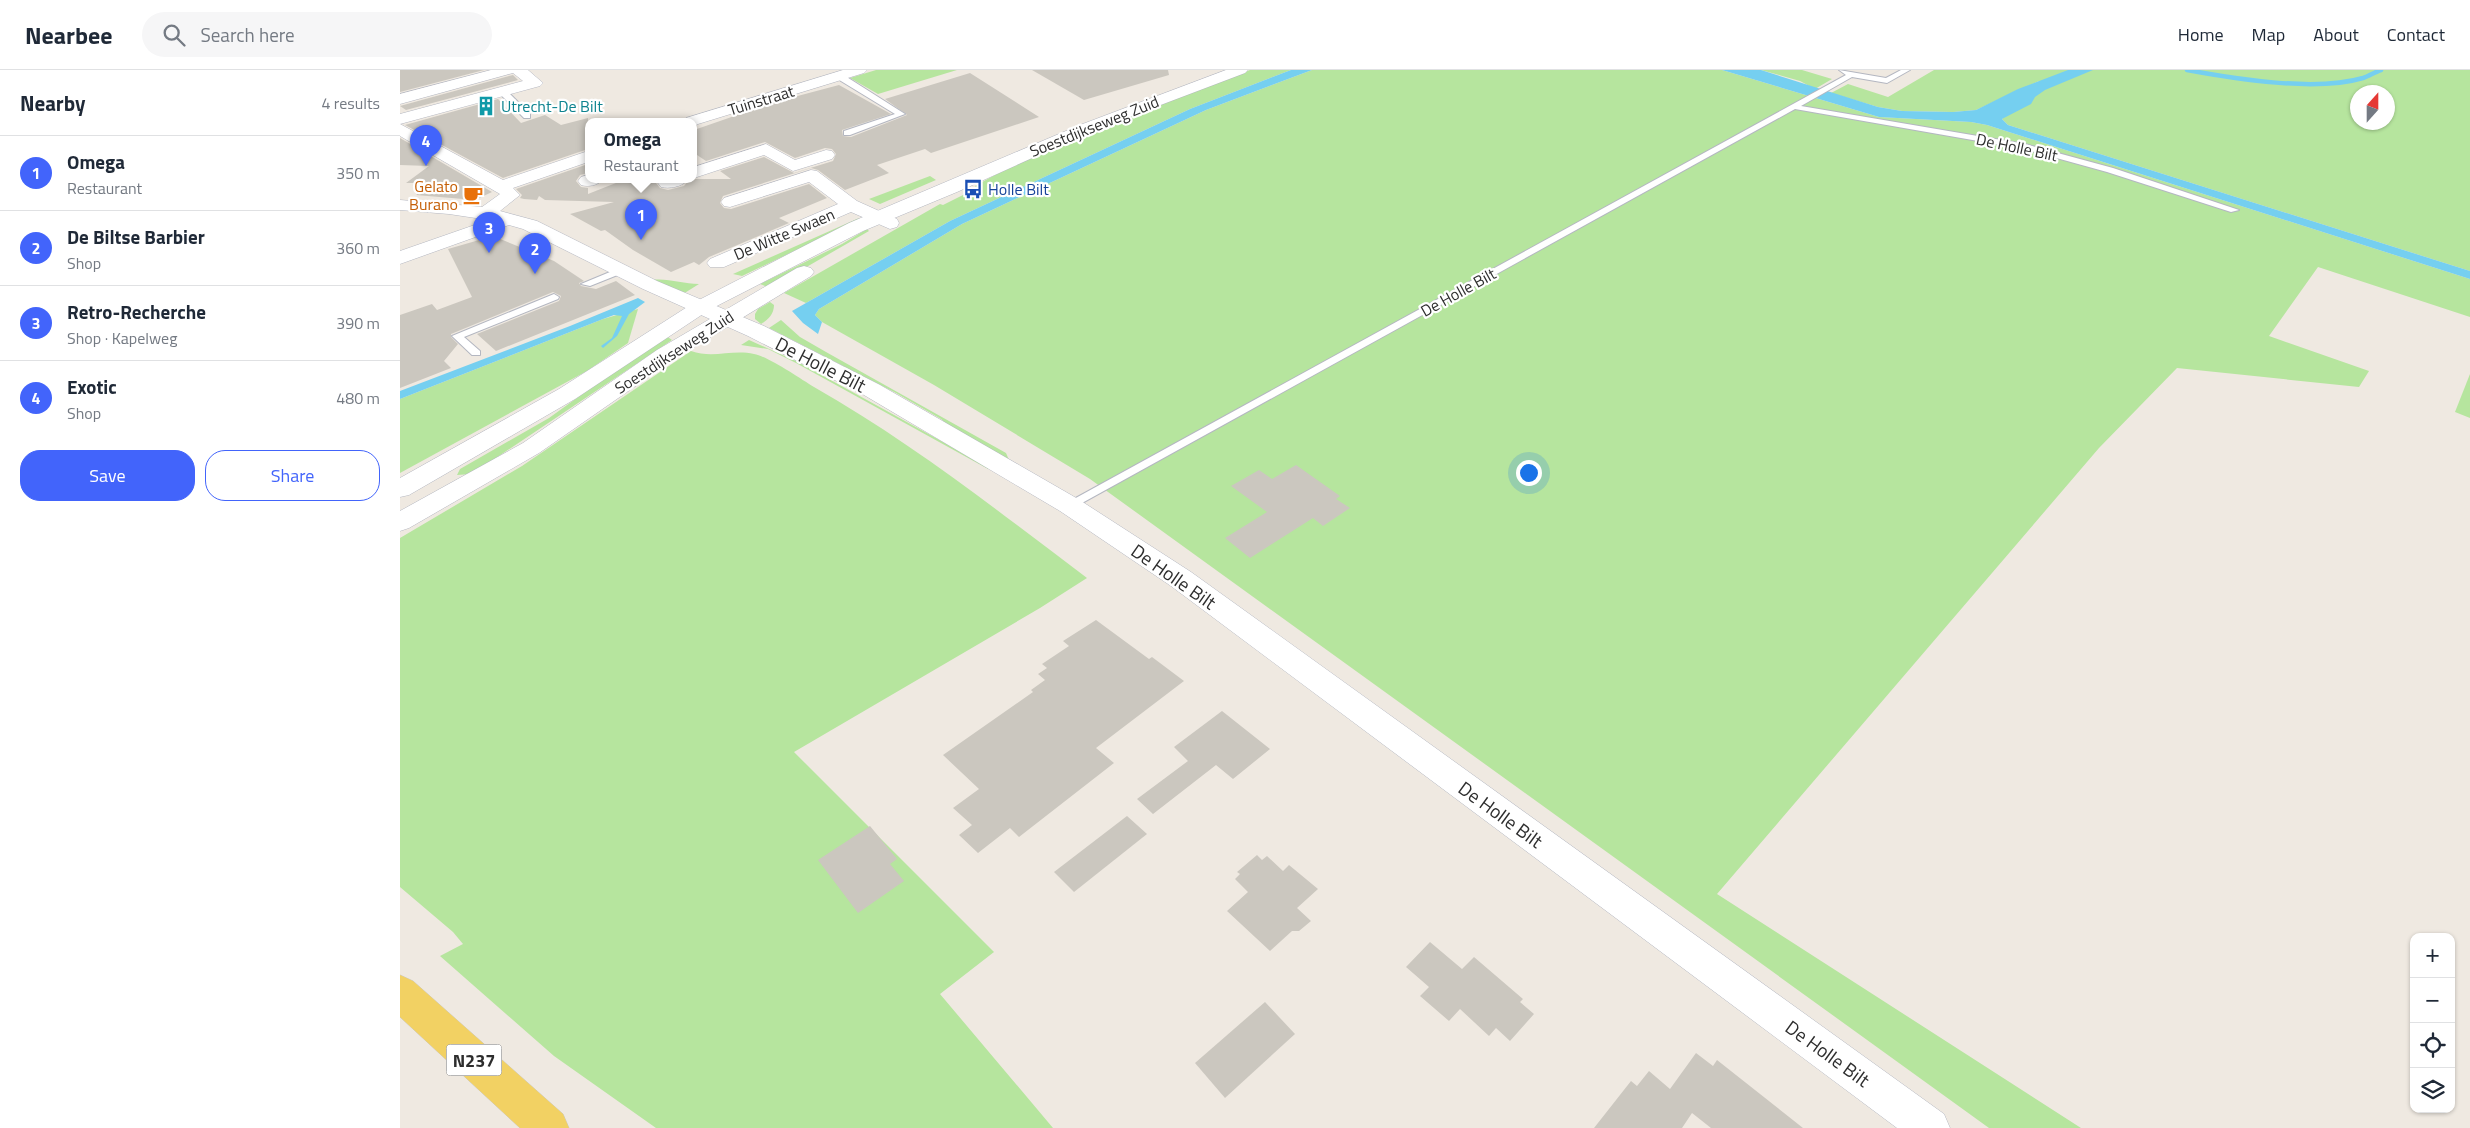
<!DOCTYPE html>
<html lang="en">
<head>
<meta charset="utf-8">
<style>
  :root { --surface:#fff; --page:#f6f6f7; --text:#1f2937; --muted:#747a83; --line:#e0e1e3; --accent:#4264fb }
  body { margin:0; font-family:"Titillium Web",sans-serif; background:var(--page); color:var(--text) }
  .controls { position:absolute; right:15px; bottom:15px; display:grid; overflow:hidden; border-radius:10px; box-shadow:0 1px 4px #0004 }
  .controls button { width:45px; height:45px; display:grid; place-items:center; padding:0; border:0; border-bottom:1px solid var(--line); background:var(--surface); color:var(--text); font:25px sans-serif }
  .compass { position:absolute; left:1950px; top:15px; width:45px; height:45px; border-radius:50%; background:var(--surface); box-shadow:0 1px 4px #0004; rotate:21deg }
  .you { position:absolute; left:1128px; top:402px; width:18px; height:18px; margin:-12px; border:4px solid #fff; border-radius:50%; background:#1a73e8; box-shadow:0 0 0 8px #1a73e833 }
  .badge { display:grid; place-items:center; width:32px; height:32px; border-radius:50%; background:var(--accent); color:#fff; font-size:16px; font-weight:700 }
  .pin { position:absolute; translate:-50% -41px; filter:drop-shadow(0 1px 2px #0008) }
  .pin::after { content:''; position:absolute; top:26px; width:18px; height:15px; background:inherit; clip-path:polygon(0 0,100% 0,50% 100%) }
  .popup { position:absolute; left:185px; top:48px; width:112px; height:65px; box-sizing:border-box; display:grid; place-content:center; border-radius:10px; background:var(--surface); filter:drop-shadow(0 1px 4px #0005); font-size:16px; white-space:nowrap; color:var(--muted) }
  .popup b { font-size:19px; color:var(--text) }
  .popup::after { content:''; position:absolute; left:50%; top:100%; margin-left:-10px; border:10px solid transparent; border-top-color:var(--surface) }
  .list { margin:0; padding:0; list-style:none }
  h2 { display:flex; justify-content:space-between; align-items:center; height:65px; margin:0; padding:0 20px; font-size:21px }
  h2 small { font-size:16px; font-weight:400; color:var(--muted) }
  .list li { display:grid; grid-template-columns:32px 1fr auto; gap:15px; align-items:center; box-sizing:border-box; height:75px; padding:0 20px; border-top:1px solid var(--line) }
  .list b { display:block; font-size:19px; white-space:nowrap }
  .list p { margin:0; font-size:16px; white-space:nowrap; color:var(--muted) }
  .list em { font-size:16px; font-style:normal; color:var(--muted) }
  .actions { display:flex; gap:10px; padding:15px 20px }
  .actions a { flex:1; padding:11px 0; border:1px solid var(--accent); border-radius:20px; text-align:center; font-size:18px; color:var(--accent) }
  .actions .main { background:var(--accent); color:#fff }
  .icon { flex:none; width:28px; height:28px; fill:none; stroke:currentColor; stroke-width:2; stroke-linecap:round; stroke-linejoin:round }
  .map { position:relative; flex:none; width:2070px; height:1058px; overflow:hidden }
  header { display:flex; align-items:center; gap:30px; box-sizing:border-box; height:70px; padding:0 25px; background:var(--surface); border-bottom:1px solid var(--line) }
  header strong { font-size:24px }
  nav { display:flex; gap:28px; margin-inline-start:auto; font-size:18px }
  .search { width:350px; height:45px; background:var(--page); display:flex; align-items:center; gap:12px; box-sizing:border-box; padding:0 18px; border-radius:28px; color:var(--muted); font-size:19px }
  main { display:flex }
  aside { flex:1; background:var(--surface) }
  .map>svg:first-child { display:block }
  .green { fill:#b6e59e; fill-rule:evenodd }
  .water { fill:#75cff0 }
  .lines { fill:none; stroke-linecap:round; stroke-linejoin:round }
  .stream { stroke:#75cff0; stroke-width:4.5 }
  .building { fill:#cbc7bf }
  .service-casing { stroke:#b4b7c1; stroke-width:2 }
  .minor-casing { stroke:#b4b7c1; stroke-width:1 }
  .secondary-casing { stroke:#b4b7c1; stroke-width:1 }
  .primary-casing { stroke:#c9c9c9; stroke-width:1 }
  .service { fill:#fff; fill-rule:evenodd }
  .minor { fill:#fff; fill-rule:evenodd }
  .secondary { fill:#fff; fill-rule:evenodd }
  .primary { fill:#f2d163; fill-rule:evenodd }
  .labels { text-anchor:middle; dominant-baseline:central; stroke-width:4.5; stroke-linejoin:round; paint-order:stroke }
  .far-street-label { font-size:16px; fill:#2e2e2e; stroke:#fff }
  .far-culture-label { font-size:16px; fill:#0d838f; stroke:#fff; text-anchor:start }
  .far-food-label { font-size:16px; fill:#c56008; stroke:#fff; text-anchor:end }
  .far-transit-label { font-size:16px; fill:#164399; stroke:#fff; text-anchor:start }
  .shield { fill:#fff; stroke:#6d6d6d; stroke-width:1 }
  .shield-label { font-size:18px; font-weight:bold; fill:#2e2e2e }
  .street-label { font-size:19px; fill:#2e2e2e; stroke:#fff }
</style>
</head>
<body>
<header>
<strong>Nearbee</strong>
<div class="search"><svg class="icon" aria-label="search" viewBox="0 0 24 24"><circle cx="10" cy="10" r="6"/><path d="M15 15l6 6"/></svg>Search here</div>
<nav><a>Home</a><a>Map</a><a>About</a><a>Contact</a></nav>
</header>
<main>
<aside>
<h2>Nearby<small>4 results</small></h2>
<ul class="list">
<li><span class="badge">1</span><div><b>Omega</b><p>Restaurant</p></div><em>350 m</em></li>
<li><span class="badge">2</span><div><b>De Biltse Barbier</b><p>Shop</p></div><em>360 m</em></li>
<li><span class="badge">3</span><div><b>Retro-Recherche</b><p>Shop · Kapelweg</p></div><em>390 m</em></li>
<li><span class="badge">4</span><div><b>Exotic</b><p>Shop</p></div><em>480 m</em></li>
</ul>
<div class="actions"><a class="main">Save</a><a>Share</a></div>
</aside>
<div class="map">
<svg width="2070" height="1058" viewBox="0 0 2070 1058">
  <rect width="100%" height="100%" fill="#efe9e1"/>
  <!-- green -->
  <g class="green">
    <polygon points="476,0 557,0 478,24 450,8"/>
    <polygon points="850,0 891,0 790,39 550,151 406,233 384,223 540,134 543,135 577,118 575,116 622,90 678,66"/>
    <polygon points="912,0 1322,0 1479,47 1571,52 1587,55 2070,209 2070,247 1918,197 1869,266 1969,301 1959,317 1777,298 1699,378 1317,824 1681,1058 1589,1058 690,409 534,315 422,252 415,245 419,239 562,154 806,40"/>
    <polygon points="1361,0 1402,0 1432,9 1415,19 1400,11"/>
    <path d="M1534,0H2070V201L1608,55L1602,49L1639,11L1576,40L1553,42L1502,41L1478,37L1431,23L1448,14L1488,27ZM1958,22H1988V52H1958Z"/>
    <polygon points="530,106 536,110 480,134 469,129"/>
    <polygon points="459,148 455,152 342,206 333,204"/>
    <polygon points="467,159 469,161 370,218 360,214 442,174"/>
    <path d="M252,210C268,208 283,214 299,214L283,224Z"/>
    <path d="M370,232L374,235C374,244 368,250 361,254L355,249V244L358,239Z"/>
    <polygon points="238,239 228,273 187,301 0,403 0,329 203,249"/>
    <polygon points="381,250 400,267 426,282 606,383 609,390 552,359 541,349 496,323 369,258"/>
    <polygon points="265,265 272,270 78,400 71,404 57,405 60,399 149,348"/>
    <polygon points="349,270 398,292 592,399 588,399 396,293 368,279 341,275"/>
    <path d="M291,281C313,289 332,279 354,284C369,287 399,308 414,317C511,372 598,441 687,508L640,538L394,682L594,882L540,924L653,1058H256L154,986L40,886L63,874L53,862L0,817V468L122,396Z"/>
    <polygon points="2070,304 2070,348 2055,342"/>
  </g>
  <!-- water -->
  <g class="water">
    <polygon points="891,0 912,0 806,40 562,154 419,239 415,245 422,252 418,264 403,253 392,241 550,151 790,39"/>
    <polygon points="1322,0 1361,0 1478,37 1502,41 1553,42 1576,40 1618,19 1668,0 1693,0 1645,20 1635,27 1631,34 1602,49 1608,55 2070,201 2070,209 1587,55 1571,52 1479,47"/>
    <polygon points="238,228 245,232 229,244 217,266 203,278 201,276 212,268 222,246 214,245 203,249 0,329 0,321 170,256"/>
  </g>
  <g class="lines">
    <!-- stream -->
    <path class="stream" d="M1787,0C1836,9 1916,22 1963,8C1969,6 1975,2 1981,0"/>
  </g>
  <!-- building -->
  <g class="building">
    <polygon points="0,0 84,0 0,22"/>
    <polygon points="632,0 768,0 769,5 684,30"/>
    <polygon points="570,3 639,47 531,83 525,79 477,95 489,103 445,120 418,100 411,98 323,126 320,133 324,138 331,139 409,114 427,128 379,148 389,153 309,187 299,195 294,192 271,202 233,180 205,160 201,161 170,144 214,132 145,130 139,126 137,130 124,129 120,128 122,125 116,119 188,94 188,103 180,105 176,111 181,117 188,118 188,124 226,109 259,109 256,113 260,118 268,120 284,116 290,109 331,109 320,101 364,87 394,103 433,91 436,84 432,79 425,78 395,88 365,72 306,91 294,83 294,60 375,32 439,15 491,44 442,60 443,66 451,67 507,45 485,29"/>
    <polygon points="113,5 118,10 6,40 0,36"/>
    <polygon points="98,29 121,53 145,45 161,55 188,48 188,79 103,108 5,55"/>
    <polygon points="0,68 92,122 75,130 16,125 34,113 6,113 29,96 0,95"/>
    <polygon points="93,166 154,191 184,211 179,213 181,216 196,219 216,211 235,225 96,281 77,264 159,231 161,226 153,222 51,264 51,267 58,274 44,291 51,298 0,318 0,245 32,234 37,240 72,227 48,179"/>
    <polygon points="896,395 940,426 936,429 950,438 923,456 913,448 850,488 825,468 867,442 831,416 859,400 872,409"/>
    <polygon points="696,550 749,589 752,587 784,611 696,678 714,693 619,767 610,758 578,783 559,765 572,755 553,738 579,719 543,685 633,622 631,620 645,610 638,604 647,598 642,594 669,576 663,571"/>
    <polygon points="822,641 870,679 833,709 816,695 753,744 737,729 788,691 774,677"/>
    <polygon points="727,746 747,764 674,822 654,802"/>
    <polygon points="470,756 497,789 490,794 504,811 458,843 418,790"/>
    <polygon points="857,785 862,790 867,786 883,801 889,795 918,819 897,838 911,851 899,861 892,861 870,881 827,841 848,822 835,809 840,804 837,802"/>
    <polygon points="1030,872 1062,899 1074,887 1123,929 1120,932 1134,944 1110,971 1096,958 1089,966 1060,939 1049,951 1020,926 1029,917 1006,897"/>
    <polygon points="865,932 895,964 825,1028 795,993"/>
    <polygon points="1296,983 1313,996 1317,990 1403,1058 1311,1058 1292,1043 1282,1058 1194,1058 1231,1011 1237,1016 1249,1001 1270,1019"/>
  </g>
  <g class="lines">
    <defs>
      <g id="service">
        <polygon points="1439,0 1486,8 1501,0 1510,0 1487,13 1452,7 1401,36 1625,74 1713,98 1839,140 1831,142 1707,102 1624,79 1395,39 673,438 665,438 663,435 1446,5"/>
        <polygon points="436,4 442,4 505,44 450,65 444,65 444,61 495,44 436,8"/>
        <polygon points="100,20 106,20 130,44 130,48 124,48 100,24"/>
        <polygon points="222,197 225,198 225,202 190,216 181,214"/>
        <polygon points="154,224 159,227 158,229 64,267 80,281 80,285 72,285 52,266"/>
      </g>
      <g id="minor">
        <polygon points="91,0 128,0 143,13 140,16 0,54 0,44 123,11 113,3 0,34 0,24"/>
        <polygon points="443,0 467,0 464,3 298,54 294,56 294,51 284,51 286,48"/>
        <polygon points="0,54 103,110 188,81 188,92 113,118 120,125 100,141 137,151 257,211 364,256 480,315 678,429 791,502 1544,1044 1550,1058 1497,1058 771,516 660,441 464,325 348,266 243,219 123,159 109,155 0,194 0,181 89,150 49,144 0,140 0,130 82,137 100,124 0,66"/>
        <polygon points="366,74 395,90 426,80 432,81 435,85 432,89 393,101 364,85 294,108 294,97"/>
        <polygon points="411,100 417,101 457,131 497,149 499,153 497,157 490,159 451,142 324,197 310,197 307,193 310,189 438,134 409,112 330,137 324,136 321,132 324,128"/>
        <path d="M188,105V109H203C198,116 188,117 181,115L178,111L181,107Z"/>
        <path d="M261,109H288C283,117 269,119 261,117L258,113Z"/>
      </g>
      <g id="secondary">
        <polygon points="826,0 848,0 845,3 692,61 557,122 463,161 309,240 175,329 9,425 0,427 0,408 159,319 295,232 449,153 680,55"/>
        <polygon points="404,196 411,198 414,202 411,206 273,290 139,383 9,458 0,461 0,441 123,373 257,280 397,198"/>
      </g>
      <polygon id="primary" points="0,905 13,911 163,1044 169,1058 120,1058 0,947"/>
    </defs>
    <!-- service casing -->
    <use href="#service" class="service-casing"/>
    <!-- minor casing -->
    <use href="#minor" class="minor-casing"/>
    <!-- secondary casing -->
    <use href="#secondary" class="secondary-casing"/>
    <!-- primary casing -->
    <use href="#primary" class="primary-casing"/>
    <!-- service -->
    <use href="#service" class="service"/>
    <!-- minor -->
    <use href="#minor" class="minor"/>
    <!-- secondary -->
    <use href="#secondary" class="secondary"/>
    <!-- primary -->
    <use href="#primary" class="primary"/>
  </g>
  <!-- icons -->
  <defs>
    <symbol id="building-bare" viewBox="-9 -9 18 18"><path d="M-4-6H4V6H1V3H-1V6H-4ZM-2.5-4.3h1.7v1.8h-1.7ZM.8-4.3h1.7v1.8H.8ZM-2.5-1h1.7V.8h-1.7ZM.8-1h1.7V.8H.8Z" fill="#0f9aa8" stroke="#fff" stroke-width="2.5" paint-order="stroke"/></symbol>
    <symbol id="bus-bare" viewBox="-9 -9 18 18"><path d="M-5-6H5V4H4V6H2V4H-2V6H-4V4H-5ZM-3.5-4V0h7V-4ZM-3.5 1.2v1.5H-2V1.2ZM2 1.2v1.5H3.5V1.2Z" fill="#1a4fb4" stroke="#fff" stroke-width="2.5" paint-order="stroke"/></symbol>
    <symbol id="cafe-bare" viewBox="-9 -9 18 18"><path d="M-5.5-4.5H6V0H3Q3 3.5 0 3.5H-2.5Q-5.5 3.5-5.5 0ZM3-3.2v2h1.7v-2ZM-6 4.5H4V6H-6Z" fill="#e8710a" stroke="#fff" stroke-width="2.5" paint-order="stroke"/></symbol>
  </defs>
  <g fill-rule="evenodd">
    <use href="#building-bare" x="72" y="22" width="28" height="28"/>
    <use href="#bus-bare" x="559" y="105" width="28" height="28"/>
    <use href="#cafe-bare" x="59" y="111" width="28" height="28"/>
  </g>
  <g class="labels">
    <!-- far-street labels -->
    <g class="far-street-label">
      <text transform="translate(361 30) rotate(-17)">Tuinstraat</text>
      <text transform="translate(694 56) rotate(-22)">Soestdijkseweg Zuid</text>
      <text transform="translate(1617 77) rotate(12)">De Holle Bilt</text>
      <text transform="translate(384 164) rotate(-23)">De Witte Swaen</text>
      <text transform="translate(1058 222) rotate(-29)">De Holle Bilt</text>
      <text transform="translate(274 282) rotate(-33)">Soestdijkseweg Zuid</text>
    </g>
    <!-- far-culture labels -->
    <g class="far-culture-label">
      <text x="101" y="36">Utrecht-De Bilt</text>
    </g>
    <!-- far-food labels -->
    <g class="far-food-label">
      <text x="58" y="116">Gelato<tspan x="58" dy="18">Burano</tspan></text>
    </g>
    <!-- far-transit labels -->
    <g class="far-transit-label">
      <text x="588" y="119">Holle Bilt</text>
    </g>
    <!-- shield labels -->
    <rect class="shield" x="46.5" y="974.5" width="55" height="31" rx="4"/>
    <g class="shield-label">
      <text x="74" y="990">N237</text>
    </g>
    <!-- street labels -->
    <g class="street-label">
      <text transform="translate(421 294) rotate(27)">De Holle Bilt</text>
      <text transform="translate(774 506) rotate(35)">De Holle Bilt</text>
      <text transform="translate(1101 744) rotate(36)">De Holle Bilt</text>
      <text transform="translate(1428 983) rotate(36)">De Holle Bilt</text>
    </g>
  </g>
</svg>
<div class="controls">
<button>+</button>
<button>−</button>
<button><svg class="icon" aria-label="locate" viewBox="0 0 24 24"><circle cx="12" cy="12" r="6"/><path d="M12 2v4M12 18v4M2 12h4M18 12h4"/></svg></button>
<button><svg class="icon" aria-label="layers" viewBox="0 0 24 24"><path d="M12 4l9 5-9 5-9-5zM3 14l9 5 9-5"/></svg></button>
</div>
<svg class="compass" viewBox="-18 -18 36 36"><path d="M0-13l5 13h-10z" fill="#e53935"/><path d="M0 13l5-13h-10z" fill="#747a83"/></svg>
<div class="you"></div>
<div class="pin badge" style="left:241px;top:170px">1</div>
<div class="popup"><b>Omega</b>Restaurant</div>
<div class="pin badge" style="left:135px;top:204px">2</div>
<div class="pin badge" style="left:89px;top:183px">3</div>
<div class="pin badge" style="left:26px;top:96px">4</div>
</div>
</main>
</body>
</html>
